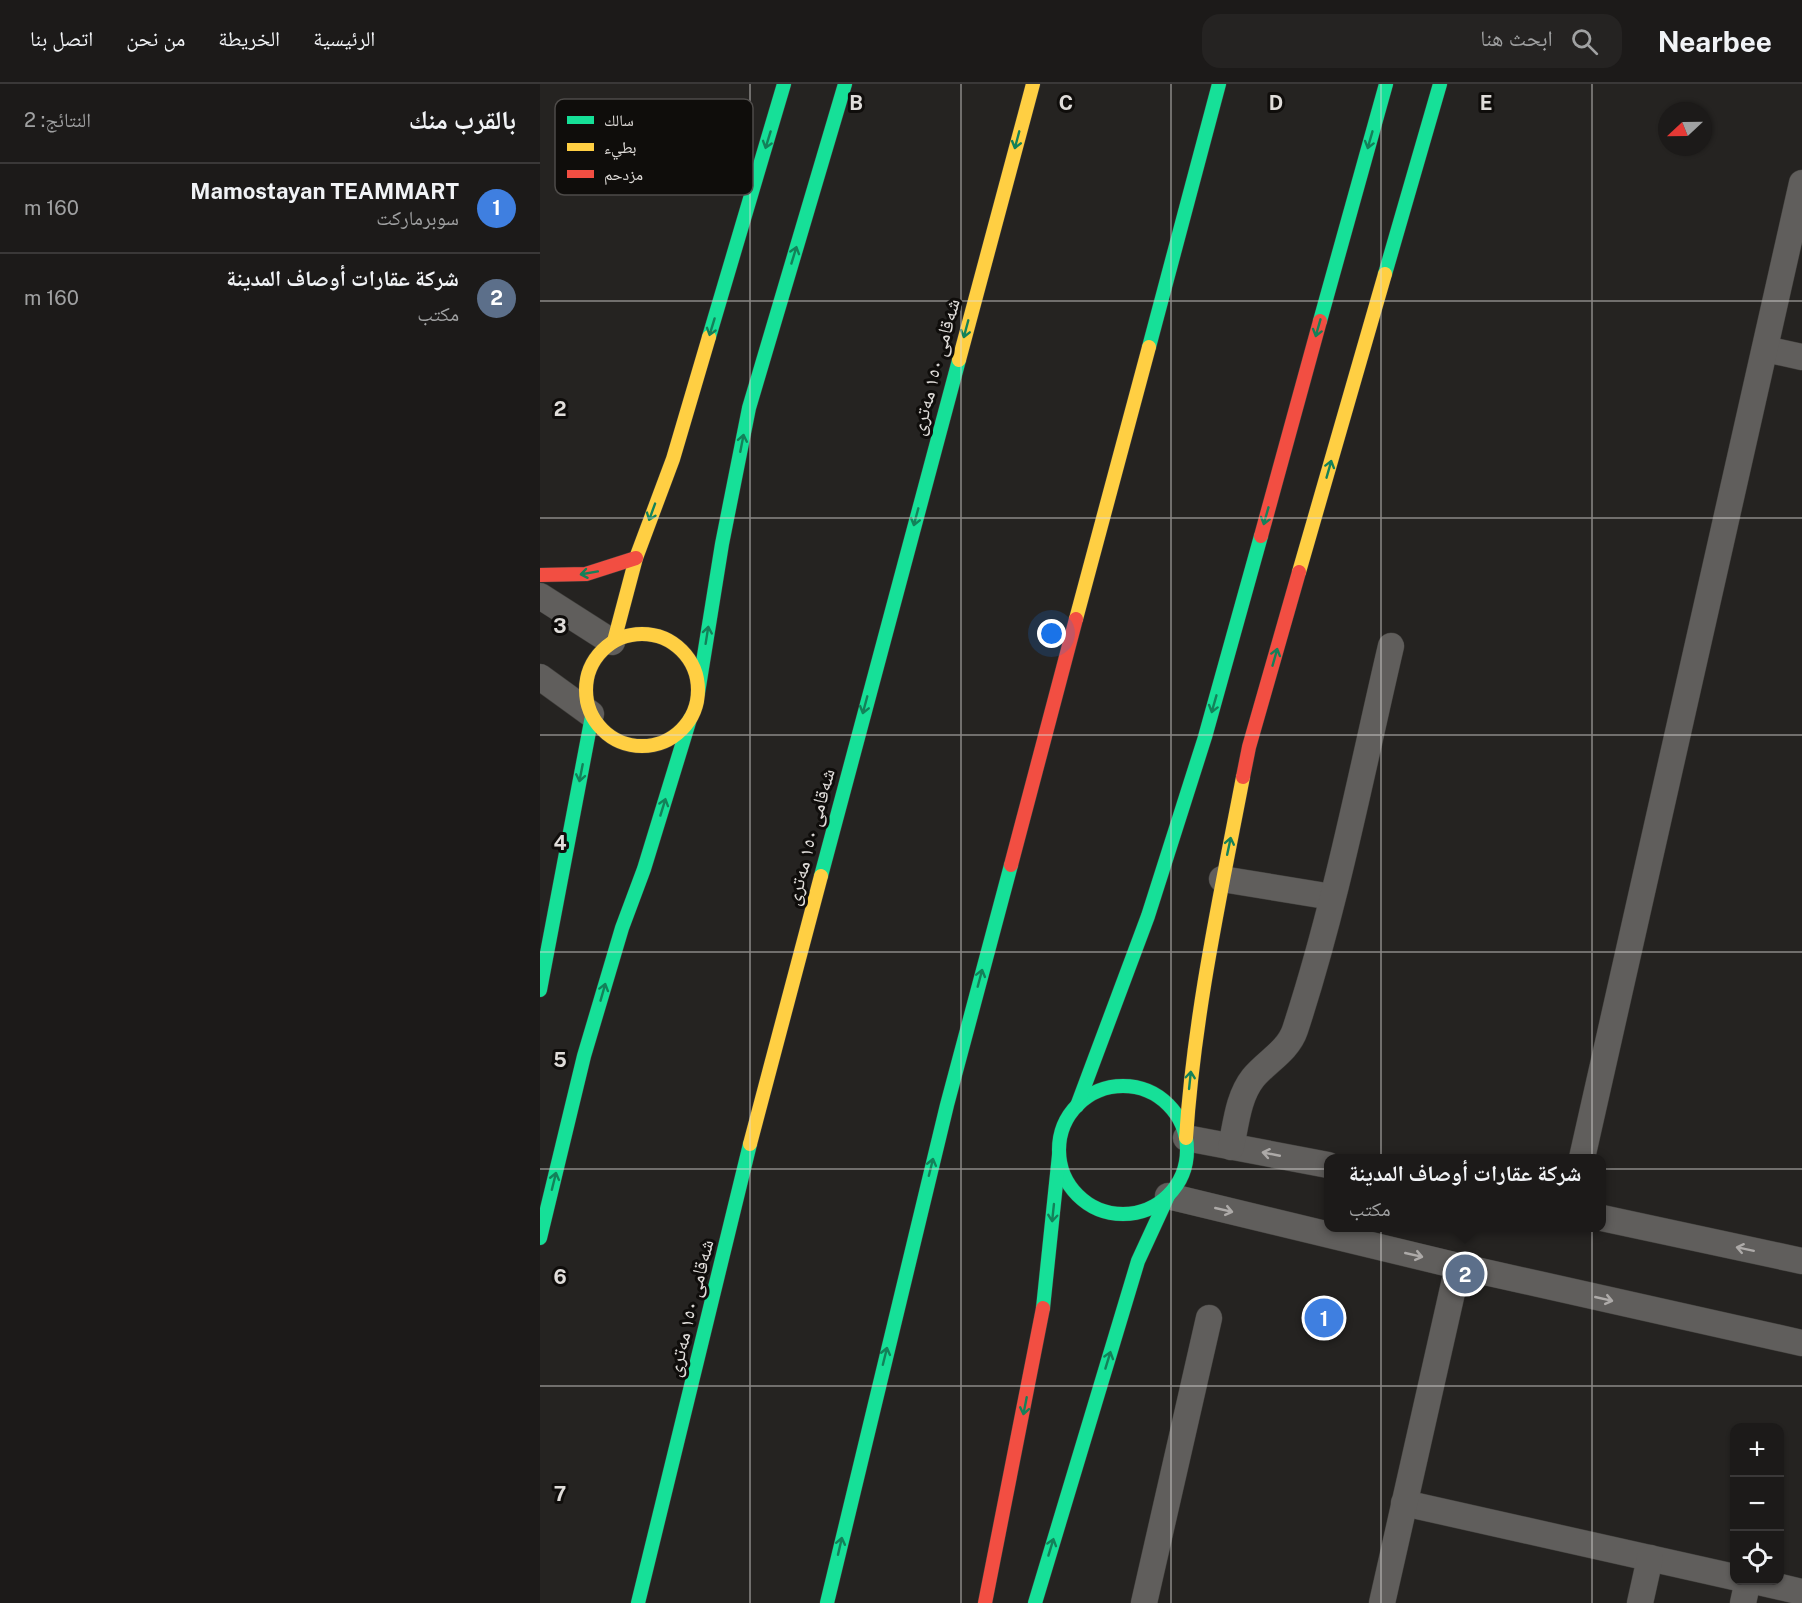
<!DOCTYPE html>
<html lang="ar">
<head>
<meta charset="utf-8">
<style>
  :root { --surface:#1c1a19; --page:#252322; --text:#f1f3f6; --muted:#a0a1a2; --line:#3a3838; --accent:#0b8043 }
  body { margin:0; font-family:"Public Sans","Noto Naskh Arabic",sans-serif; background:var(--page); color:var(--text); direction:rtl }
  .controls { position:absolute; right:18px; bottom:18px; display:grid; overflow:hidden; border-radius:12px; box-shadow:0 2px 4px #0004 }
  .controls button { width:54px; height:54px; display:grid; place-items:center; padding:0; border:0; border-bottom:2px solid var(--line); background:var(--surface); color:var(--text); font:30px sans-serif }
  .compass { position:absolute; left:1118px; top:18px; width:54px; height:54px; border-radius:50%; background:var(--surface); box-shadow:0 2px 4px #0004; rotate:248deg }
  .you { position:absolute; left:512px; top:550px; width:21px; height:21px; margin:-15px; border:4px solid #fff; border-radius:50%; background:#1a73e8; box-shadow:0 0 0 9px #1a73e833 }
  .badge { display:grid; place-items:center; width:39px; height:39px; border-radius:50%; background:var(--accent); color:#fff; font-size:20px; font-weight:700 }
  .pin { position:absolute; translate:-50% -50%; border:3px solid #fff; box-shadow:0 2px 6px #0006 }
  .popup { position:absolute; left:784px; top:1070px; width:282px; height:78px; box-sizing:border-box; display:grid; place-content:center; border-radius:12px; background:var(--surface); filter:drop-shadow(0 2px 4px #0005); font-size:20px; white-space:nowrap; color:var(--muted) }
  .popup b { font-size:22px; color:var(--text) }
  .popup::after { content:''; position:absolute; left:50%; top:100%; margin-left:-12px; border:12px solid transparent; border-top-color:var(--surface) }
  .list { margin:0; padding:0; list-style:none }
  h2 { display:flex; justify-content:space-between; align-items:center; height:78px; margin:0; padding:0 24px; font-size:26px }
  h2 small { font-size:20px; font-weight:400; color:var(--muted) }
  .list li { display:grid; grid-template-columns:39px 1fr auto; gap:18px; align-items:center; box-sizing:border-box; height:90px; padding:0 24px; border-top:2px solid var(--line) }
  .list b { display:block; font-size:22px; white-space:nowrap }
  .list p { margin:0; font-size:20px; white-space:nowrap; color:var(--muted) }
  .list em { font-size:20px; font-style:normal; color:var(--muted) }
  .icon { flex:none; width:33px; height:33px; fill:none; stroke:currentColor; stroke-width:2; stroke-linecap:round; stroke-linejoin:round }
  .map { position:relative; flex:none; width:1262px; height:1519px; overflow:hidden; direction:ltr }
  header { display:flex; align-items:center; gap:36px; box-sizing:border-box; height:84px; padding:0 30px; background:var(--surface); border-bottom:2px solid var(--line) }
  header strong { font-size:28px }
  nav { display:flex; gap:33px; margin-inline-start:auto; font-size:21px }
  .search { width:420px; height:54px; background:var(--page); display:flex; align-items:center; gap:15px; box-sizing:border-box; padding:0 21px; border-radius:18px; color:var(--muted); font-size:22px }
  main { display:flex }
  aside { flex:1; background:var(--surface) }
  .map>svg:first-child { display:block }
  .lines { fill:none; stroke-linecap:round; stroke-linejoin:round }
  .street-casing { stroke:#403f3c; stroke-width:27 }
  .fast-casing { stroke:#403f3c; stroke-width:15 }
  .slow-casing { stroke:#403f3c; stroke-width:15 }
  .jam-casing { stroke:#403f3c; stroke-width:15 }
  .street { stroke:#605e5c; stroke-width:26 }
  .fast { stroke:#16e098; stroke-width:14 }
  .slow { stroke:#ffcf43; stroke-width:14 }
  .jam { stroke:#f24e42; stroke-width:14 }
  .oneway { stroke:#138159 }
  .oneway2 { stroke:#adaaa8 }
  .grid { fill:none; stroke:#e0ddda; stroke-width:1.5; stroke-opacity:0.55 }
  .labels { text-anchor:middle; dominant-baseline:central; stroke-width:6; stroke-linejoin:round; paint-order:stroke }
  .street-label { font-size:20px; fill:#e0ddda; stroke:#0f0d0b }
  .key { fill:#0f0d0b; stroke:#4e4b49; stroke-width:1.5 }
  .key-label { font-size:16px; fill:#e0ddda }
  .grid-label { font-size:20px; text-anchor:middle; font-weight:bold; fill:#e0ddda; stroke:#0f0d0b; stroke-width:6; stroke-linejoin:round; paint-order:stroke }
</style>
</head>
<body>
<header>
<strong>Nearbee</strong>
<div class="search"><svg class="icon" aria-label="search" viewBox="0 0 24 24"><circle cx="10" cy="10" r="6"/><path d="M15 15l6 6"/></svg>ابحث هنا</div>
<nav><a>الرئيسية</a><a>الخريطة</a><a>من نحن</a><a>اتصل بنا</a></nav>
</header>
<main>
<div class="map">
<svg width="1262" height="1519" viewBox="0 0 1262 1519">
  <rect width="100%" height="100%" fill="#252321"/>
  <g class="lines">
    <defs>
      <g id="street">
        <polyline points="1225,265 1262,273"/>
        <polyline points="0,512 72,558"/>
        <polyline points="0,593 51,630"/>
        <polyline points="682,795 792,813"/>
        <polyline points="646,1054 788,1081"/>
        <path d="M691,1063C696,1040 698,1013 713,994C726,978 748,967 755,946C796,821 821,690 851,562"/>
        <polyline points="1042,1074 1262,99"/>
        <polyline points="628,1112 918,1182 1262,1259"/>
        <polyline points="1062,1134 1262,1177"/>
        <polyline points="864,1419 1194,1493"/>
        <polyline points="1210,1496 1262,1508"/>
        <polyline points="604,1519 669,1234"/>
        <polyline points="842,1519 918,1182"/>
        <polyline points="1100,1519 1110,1474"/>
        <polyline points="1203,1519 1208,1496"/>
      </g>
      <g id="fast">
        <polyline points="845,190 900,0"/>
        <polyline points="780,237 846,0"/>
        <polyline points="169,253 244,0"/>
        <polyline points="609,263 679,0"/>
        <polyline points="158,609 182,460 209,324 305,0"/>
        <polyline points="281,792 419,276"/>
        <polyline points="0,906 52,632"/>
        <circle cx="583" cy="1066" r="64"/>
        <polyline points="537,1022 608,832 665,653 721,452"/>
        <polyline points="0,1154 44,972 82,844 104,785 150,635"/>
        <polyline points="503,1224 519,1071"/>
        <polyline points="98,1519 210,1060"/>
        <polyline points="287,1519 407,1021 471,781"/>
        <polyline points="495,1519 598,1177 628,1112"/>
      </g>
      <g id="slow">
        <polyline points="419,276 493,0"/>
        <polyline points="759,488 845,190"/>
        <polyline points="536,535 609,263"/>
        <circle cx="102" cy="606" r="56"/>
        <polyline points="74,557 96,474 133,375 169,253"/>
        <path d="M646,1054C654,932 680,813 703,693"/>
        <polyline points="210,1060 281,792"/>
      </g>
      <g id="jam">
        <polyline points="721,452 780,237"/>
        <polyline points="0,491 46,490 96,474"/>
        <polyline points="703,693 709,663 759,488"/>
        <polyline points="471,781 536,535"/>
        <polyline points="445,1519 503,1224"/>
      </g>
    </defs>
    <!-- street casing -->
    <use href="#street" class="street-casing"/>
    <!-- fast casing -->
    <use href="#fast" class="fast-casing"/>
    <!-- slow casing -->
    <use href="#slow" class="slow-casing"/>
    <!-- jam casing -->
    <use href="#jam" class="jam-casing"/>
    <!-- street -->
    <use href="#street" class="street"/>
    <!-- fast -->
    <use href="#fast" class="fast"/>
    <!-- slow -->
    <use href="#slow" class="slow"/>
    <!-- jam -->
    <use href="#jam" class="jam"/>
  </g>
  <!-- one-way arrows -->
  <defs><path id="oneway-shaft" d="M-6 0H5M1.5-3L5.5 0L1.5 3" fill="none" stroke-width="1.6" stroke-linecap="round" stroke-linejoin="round" transform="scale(1.5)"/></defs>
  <g class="oneway">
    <use href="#oneway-shaft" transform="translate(228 56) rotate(107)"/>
    <use href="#oneway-shaft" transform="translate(477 56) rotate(105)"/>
    <use href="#oneway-shaft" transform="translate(830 56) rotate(106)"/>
    <use href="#oneway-shaft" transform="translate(254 171) rotate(-73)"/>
    <use href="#oneway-shaft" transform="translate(172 243) rotate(107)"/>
    <use href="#oneway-shaft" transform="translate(778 244) rotate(106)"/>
    <use href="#oneway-shaft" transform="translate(426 245) rotate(105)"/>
    <use href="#oneway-shaft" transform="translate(202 359) rotate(-79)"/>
    <use href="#oneway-shaft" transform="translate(789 385) rotate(-74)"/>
    <use href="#oneway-shaft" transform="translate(112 428) rotate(110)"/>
    <use href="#oneway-shaft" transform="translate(726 432) rotate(106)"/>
    <use href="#oneway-shaft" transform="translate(376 433) rotate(105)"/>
    <use href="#oneway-shaft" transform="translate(49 489) rotate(170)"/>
    <use href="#oneway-shaft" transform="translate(167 551) rotate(-81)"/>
    <use href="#oneway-shaft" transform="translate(735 573) rotate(-74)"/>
    <use href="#oneway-shaft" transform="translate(674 620) rotate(106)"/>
    <use href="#oneway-shaft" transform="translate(325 621) rotate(105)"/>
    <use href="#oneway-shaft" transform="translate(41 689) rotate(101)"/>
    <use href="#oneway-shaft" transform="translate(123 723) rotate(-73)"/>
    <use href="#oneway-shaft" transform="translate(689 762) rotate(-78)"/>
    <use href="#oneway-shaft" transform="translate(440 894) rotate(-75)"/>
    <use href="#oneway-shaft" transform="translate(63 908) rotate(-74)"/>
    <use href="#oneway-shaft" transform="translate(650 996) rotate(-84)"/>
    <use href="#oneway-shaft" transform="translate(391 1083) rotate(-76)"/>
    <use href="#oneway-shaft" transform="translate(14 1097) rotate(-76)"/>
    <use href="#oneway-shaft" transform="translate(513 1129) rotate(96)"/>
    <use href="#oneway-shaft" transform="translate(345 1272) rotate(-76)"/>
    <use href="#oneway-shaft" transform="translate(568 1276) rotate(-73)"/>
    <use href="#oneway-shaft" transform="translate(485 1322) rotate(101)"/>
    <use href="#oneway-shaft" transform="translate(300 1462) rotate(-77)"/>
    <use href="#oneway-shaft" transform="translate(511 1463) rotate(-73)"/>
  </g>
  <g class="oneway2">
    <use href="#oneway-shaft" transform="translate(731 1070) rotate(-169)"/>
    <use href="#oneway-shaft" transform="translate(684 1126) rotate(13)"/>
    <use href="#oneway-shaft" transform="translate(1205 1165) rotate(-168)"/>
    <use href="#oneway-shaft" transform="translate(874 1171) rotate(13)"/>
    <use href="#oneway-shaft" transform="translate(1064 1215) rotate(13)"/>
  </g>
  <!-- grid -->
  <path class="grid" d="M210,0V1519M421,0V1519M631,0V1519M841,0V1519M1052,0V1519M0,217H1262M0,434H1262M0,651H1262M0,868H1262M0,1085H1262M0,1302H1262"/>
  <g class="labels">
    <!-- street labels -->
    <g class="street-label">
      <text transform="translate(395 283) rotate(-75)">شەقامی ١٥٠ مەتری</text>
      <text transform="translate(270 753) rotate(-75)">شەقامی ١٥٠ مەتری</text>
      <text transform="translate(150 1224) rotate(-76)">شەقامی ١٥٠ مەتری</text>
    </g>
  </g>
  <!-- legend -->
  <rect x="15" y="15" width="198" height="96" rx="9" class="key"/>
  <rect x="27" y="32" width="27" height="8" fill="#16e098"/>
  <rect x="27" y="59" width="27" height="8" fill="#ffcf43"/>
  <rect x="27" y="86" width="27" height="8" fill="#f24e42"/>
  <g class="key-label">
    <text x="64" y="42">سالك</text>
    <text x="64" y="69">بطيء</text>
    <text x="64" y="96">مزدحم</text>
  </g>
  <g class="grid-label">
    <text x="316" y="26">B</text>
    <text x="526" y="26">C</text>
    <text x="736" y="26">D</text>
    <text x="946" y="26">E</text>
    <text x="20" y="332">2</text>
    <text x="20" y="549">3</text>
    <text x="20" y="766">4</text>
    <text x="20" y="983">5</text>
    <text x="20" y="1200">6</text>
    <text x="20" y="1417">7</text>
  </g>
</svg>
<div class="controls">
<button>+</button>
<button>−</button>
<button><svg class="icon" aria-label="locate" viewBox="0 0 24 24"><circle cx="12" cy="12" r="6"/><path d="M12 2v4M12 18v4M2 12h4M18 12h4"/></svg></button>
</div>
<svg class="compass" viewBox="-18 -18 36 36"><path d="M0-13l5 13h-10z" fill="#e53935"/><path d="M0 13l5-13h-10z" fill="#a0a1a2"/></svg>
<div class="you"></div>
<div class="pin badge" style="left:784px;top:1234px;background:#3f7fe0">1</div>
<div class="pin badge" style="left:925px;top:1190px;background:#5c6f8a">2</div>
<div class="popup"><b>شركة عقارات أوصاف المدينة</b>مكتب</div>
</div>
<aside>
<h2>بالقرب منك<small>النتائج: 2</small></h2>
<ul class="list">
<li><span class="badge" style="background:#3f7fe0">1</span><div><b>Mamostayan TEAMMART</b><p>سوبرماركت</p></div><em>160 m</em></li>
<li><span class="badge" style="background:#5c6f8a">2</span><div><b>شركة عقارات أوصاف المدينة</b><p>مكتب</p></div><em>160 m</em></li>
</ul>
</aside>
</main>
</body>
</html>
